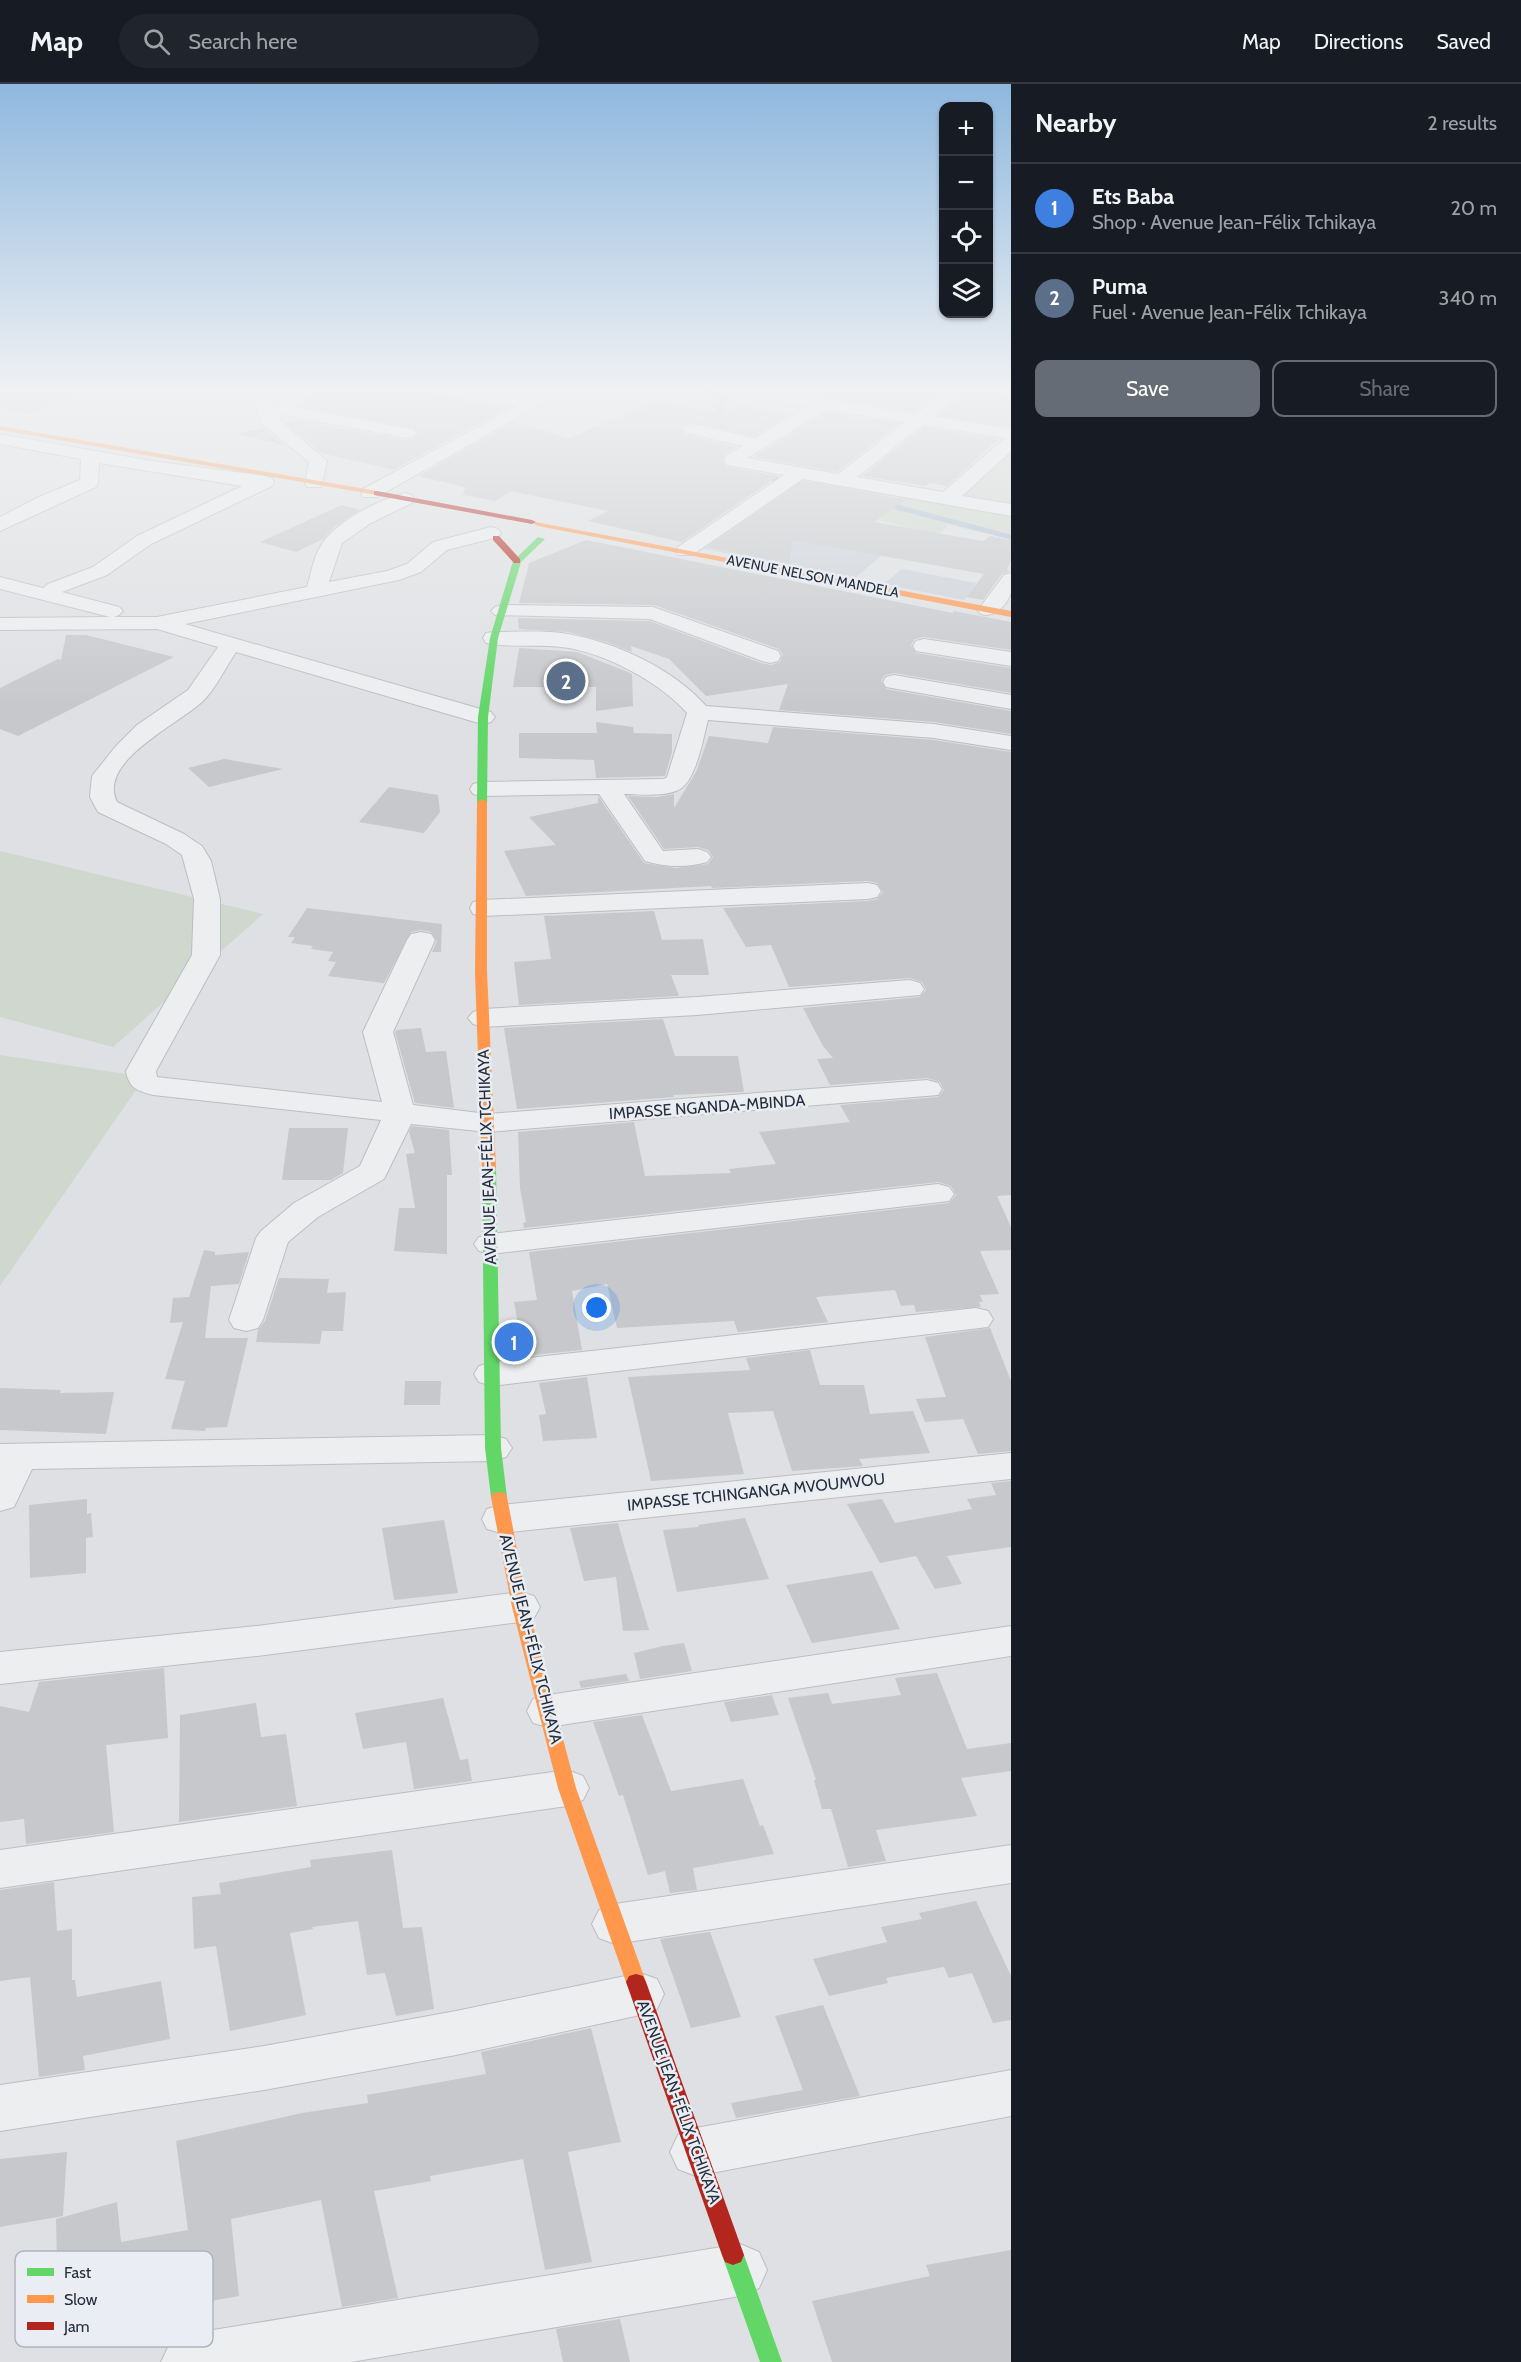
<!DOCTYPE html>
<html lang="en">
<head>
<meta charset="utf-8">
<style>
  :root { --surface:#171b24; --page:#20242c; --text:#f1f3f6; --muted:#9ea1a6; --line:#363941; --accent:#666c76 }
  body { margin:0; font-family:Cabin,sans-serif; background:var(--page); color:var(--text) }
  .controls { position:absolute; right:18px; top:18px; display:grid; overflow:hidden; border-radius:12px; box-shadow:0 2px 4px #0004 }
  .controls button { width:54px; height:54px; display:grid; place-items:center; padding:0; border:0; border-bottom:2px solid var(--line); background:var(--surface); color:var(--text); font:30px sans-serif }
  .you { position:absolute; left:597px; top:1224px; width:21px; height:21px; margin:-15px; border:4px solid #fff; border-radius:50%; background:#1a73e8; box-shadow:0 0 0 9px #1a73e833 }
  .badge { display:grid; place-items:center; width:39px; height:39px; border-radius:50%; background:var(--accent); color:#fff; font-size:20px; font-weight:700 }
  .pin { position:absolute; translate:-50% -50%; border:3px solid #fff; box-shadow:0 2px 6px #0006 }
  .list { margin:0; padding:0; list-style:none }
  h2 { display:flex; justify-content:space-between; align-items:center; height:78px; margin:0; padding:0 24px; font-size:26px }
  h2 small { font-size:20px; font-weight:400; color:var(--muted) }
  .list li { display:grid; grid-template-columns:39px 1fr auto; gap:18px; align-items:center; box-sizing:border-box; height:90px; padding:0 24px; border-top:2px solid var(--line) }
  .list b { display:block; font-size:22px; white-space:nowrap }
  .list p { margin:0; font-size:20px; white-space:nowrap; color:var(--muted) }
  .list em { font-size:20px; font-style:normal; color:var(--muted) }
  .actions { display:flex; gap:12px; padding:18px 24px }
  .actions a { flex:1; padding:14px 0; border:2px solid var(--accent); border-radius:12px; text-align:center; font-size:21px; color:var(--accent) }
  .actions .main { background:var(--accent); color:#fff }
  .icon { flex:none; width:33px; height:33px; fill:none; stroke:currentColor; stroke-width:2; stroke-linecap:round; stroke-linejoin:round }
  .map { position:relative; flex:none; width:1011px; height:2278px; overflow:hidden }
  header { display:flex; align-items:center; gap:36px; box-sizing:border-box; height:84px; padding:0 30px; background:var(--surface); border-bottom:2px solid var(--line) }
  header strong { font-size:28px }
  nav { display:flex; gap:33px; margin-inline-start:auto; font-size:21px }
  .search { width:420px; height:54px; background:var(--page); display:flex; align-items:center; gap:15px; box-sizing:border-box; padding:0 21px; border-radius:33px; color:var(--muted); font-size:22px }
  main { display:flex }
  aside { flex:1; background:var(--surface) }
  .map>svg:first-child { display:block }
  .built { fill:#cbd0d7 }
  .green { fill:#cfd7ce }
  .lines { fill:none; stroke-linecap:round; stroke-linejoin:round }
  .stream { stroke:#aabed0; stroke-width:5 }
  .building { fill:#c6c8cb }
  .street-casing { stroke:#bcbec1; stroke-width:2 }
  .street { fill:#eceef0; fill-rule:evenodd }
  .fast { fill:#63d668; fill-rule:evenodd }
  .slow { fill:#ff974d; fill-rule:evenodd }
  .jam { fill:#b3261e; fill-rule:evenodd }
  .labels { text-anchor:middle; dominant-baseline:central; stroke-width:5; stroke-linejoin:round; paint-order:stroke }
  .far-street-label { font-size:14px; fill:#252e3c; stroke:#eaeef4 }
  .street-label { font-size:16px; fill:#252e3c; stroke:#eaeef4 }
  .key { fill:#eaeef4; stroke:#afb4bd; stroke-width:1.5 }
  .key-label { font-size:16px; fill:#252e3c }
</style>
</head>
<body>
<header>
<strong>Map</strong>
<div class="search"><svg class="icon" aria-label="search" viewBox="0 0 24 24"><circle cx="10" cy="10" r="6"/><path d="M15 15l6 6"/></svg>Search here</div>
<nav><a>Map</a><a>Directions</a><a>Saved</a></nav>
</header>
<main>
<div class="map">
<svg width="1011" height="2278" viewBox="0 0 1011 2278">
  <rect width="100%" height="100%" fill="#dee0e3"/>
  <!-- built -->
  <g class="built">
    <polygon points="788,399 895,423 849,456 890,464 855,494 699,464"/>
    <polygon points="902,485 976,499 964,516 884,500"/>
  </g>
  <!-- green -->
  <g class="green">
    <polygon points="1011,364 1011,422 955,413"/>
    <polygon points="798,393 1011,429 1011,455 949,441 935,453 922,447 878,436 894,423 788,399"/>
    <polygon points="0,767 263,830 113,963 0,933"/>
    <polygon points="0,971 145,993 0,1202"/>
  </g>
  <g class="lines">
    <!-- stream -->
    <g class="stream">
      <polyline points="687,345 724,325 715,321 725,318 711,307 702,305"/>
      <polyline points="762,392 810,403"/>
      <polyline points="885,420 1011,453"/>
    </g>
  </g>
  <!-- building -->
  <g class="building">
    <polygon points="0,305 86,305 30,330 0,324"/>
    <polygon points="317,305 424,305 434,312 510,323 393,386 322,369 285,338 297,336 407,356 413,355 418,350 413,343 299,322"/>
    <polygon points="832,305 943,305 915,328 823,313"/>
    <polygon points="968,305 997,305 1001,311 1011,313 1011,343 939,331"/>
    <polygon points="660,316 723,330 743,321 789,331 755,352 692,338 684,340 681,345 685,351 736,363 726,369 722,376 727,383 778,392 682,458 588,437 608,427 510,407 495,417 463,411 465,403 418,392 514,338 569,354"/>
    <polygon points="826,328 899,339 837,388 753,373"/>
    <polygon points="924,343 998,355 947,402 930,399 925,402 862,392"/>
    <polygon points="263,344 284,361 237,350"/>
    <polygon points="804,397 906,416 874,438 983,457 990,452 1011,456 1011,476 1007,486 1011,487 1002,490 983,516 966,513 984,490 793,456 789,479 708,463"/>
    <polygon points="342,421 360,426 334,443 323,455 296,468 260,458"/>
    <polygon points="586,456 953,529 954,527 1011,538 1011,566 924,553 915,555 911,561 916,569 1011,584 1011,609 894,589 885,591 881,597 886,605 1011,627 1011,650 934,638 779,626 788,600 706,612 669,575 631,562 632,568 606,558 568,548 519,545 518,534 650,537 761,579 771,581 780,578 783,571 779,565 654,521 519,519 529,479"/>
    <polygon points="66,551 86,551 174,573 18,652 0,645 0,604 58,575 61,576"/>
    <polygon points="519,564 577,568 628,588 632,590 633,622 596,627 596,603 513,603"/>
    <polygon points="596,638 633,643 634,649 672,650 672,668 665,692 596,694 594,676 519,674 519,649 597,649"/>
    <polygon points="773,643 934,656 1011,668 1011,1111 997,1112 1011,1143 1011,1166 980,1167 999,1210 980,1211 983,1218 979,1218 981,1223 916,1228 914,1221 901,1222 895,1206 816,1213 828,1238 738,1248 734,1237 617,1244 607,1200 572,1207 582,1266 524,1272 514,1218 537,1216 529,1168 949,1119 956,1111 951,1102 938,1098 524,1144 523,1139 526,1138 520,1104 518,1048 634,1038 645,1092 731,1089 729,1085 776,1080 759,1048 850,1038 840,1021 938,1013 944,1006 940,998 927,994 830,1001 817,975 833,974 823,962 803,924 920,913 926,906 922,898 910,894 789,903 771,861 746,863 723,824 868,817 877,815 883,808 877,799 868,797 712,804 711,802 526,812 504,767 556,761 529,733 598,719 598,712 644,779 676,784 708,780 713,773 708,766 698,763 664,765 628,712 657,713 674,710 674,724 696,688 709,652 768,659"/>
    <polygon points="224,675 283,685 209,703 188,684"/>
    <polygon points="389,703 438,711 440,728 424,749 359,738"/>
    <polygon points="307,824 442,840 441,868 432,868 437,857 431,848 421,846 411,848 384,899 328,892 336,878 328,877 333,868 311,865 313,862 291,859 295,853 288,853"/>
    <polygon points="654,827 662,856 703,855 709,891 671,891 679,912 519,921 514,878 551,875 544,832"/>
    <polygon points="663,935 675,972 738,972 744,1008 673,1011 674,1013 517,1025 504,944"/>
    <polygon points="421,944 426,968 446,967 454,1024 415,1019 395,948 397,946"/>
    <polygon points="412,1042 449,1046 452,1091 447,1091 447,1170 394,1167 399,1124 415,1124 406,1070 415,1069 409,1048"/>
    <polygon points="289,1044 348,1044 343,1089 331,1096 282,1096"/>
    <polygon points="204,1166 215,1168 215,1171 249,1168 239,1200 211,1202 205,1254 248,1254 227,1343 206,1344 205,1347 171,1345 185,1297 165,1295 183,1238 170,1239 173,1214 189,1213"/>
    <polygon points="279,1194 329,1195 327,1209 346,1208 343,1247 322,1247 320,1260 256,1258 258,1246 265,1237"/>
    <polygon points="990,1244 1011,1297 1011,1367 978,1370 963,1335 925,1338 916,1315 946,1313 925,1253"/>
    <polygon points="810,1266 820,1301 864,1301 870,1330 913,1327 930,1369 859,1375 863,1382 792,1387 773,1327 728,1329 744,1390 651,1397 628,1293 750,1286 746,1274"/>
    <polygon points="587,1293 597,1354 543,1357 539,1331 546,1330 539,1299"/>
    <polygon points="405,1297 441,1297 440,1321 404,1321"/>
    <polygon points="0,1304 61,1306 60,1309 114,1308 106,1350 0,1346"/>
    <polygon points="1011,1397 1011,1463 947,1472 962,1500 935,1505 916,1472 880,1479 847,1420 882,1415 895,1439 972,1425 967,1415 996,1411 991,1399"/>
    <polygon points="87,1415 87,1430 91,1429 93,1453 86,1454 86,1489 30,1494 29,1421"/>
    <polygon points="745,1434 769,1495 677,1508 663,1446 699,1443 698,1441"/>
    <polygon points="444,1436 458,1509 394,1516 382,1444"/>
    <polygon points="618,1439 623,1458 649,1546 623,1547 616,1493 584,1497 570,1444"/>
    <polygon points="872,1487 900,1545 812,1559 786,1501"/>
    <polygon points="684,1559 692,1587 640,1595 634,1569 663,1562"/>
    <polygon points="164,1584 168,1654 106,1661 114,1748 26,1760 24,1735 0,1738 0,1622 29,1628 39,1598"/>
    <polygon points="937,1589 967,1665 1011,1659 1011,1687 961,1694 977,1732 876,1746 886,1777 848,1783 831,1725 822,1725 814,1696 816,1696 788,1614 828,1609 832,1620 901,1611 895,1594"/>
    <polygon points="626,1590 629,1597 581,1604 579,1597"/>
    <polygon points="772,1611 779,1631 731,1638 724,1618"/>
    <polygon points="443,1614 460,1676 468,1675 472,1697 414,1705 406,1658 363,1665 355,1629"/>
    <polygon points="256,1619 261,1653 286,1650 297,1722 179,1738 180,1631"/>
    <polygon points="642,1631 671,1707 743,1695 760,1742 763,1741 774,1770 693,1784 697,1806 670,1809 665,1787 648,1791 623,1711 619,1712 593,1638"/>
    <polygon points="392,1766 403,1844 422,1843 434,1925 396,1932 385,1889 367,1891 358,1837 312,1843 313,1845 290,1849 306,1931 230,1947 216,1862 194,1865 192,1813 221,1810 219,1799 311,1783 310,1776"/>
    <polygon points="54,1798 57,1847 72,1845 72,1896 75,1896 77,1913 161,1897 170,1955 83,1972 85,1986 39,1993 30,1893 0,1897 0,1806"/>
    <polygon points="976,1817 1011,1892 1011,1936 993,1939 972,1889 949,1894 944,1883 886,1894 888,1899 829,1912 813,1875 887,1858 881,1843 922,1835 919,1829"/>
    <polygon points="710,1848 741,1933 691,1944 660,1855"/>
    <polygon points="823,1921 860,2012 736,2034 731,2019 803,2006 775,1932"/>
    <polygon points="591,1944 621,2058 568,2068 592,2178 545,2186 523,2075 430,2092 431,2097 374,2107 398,2214 342,2223 321,2116 231,2135 239,2212 139,2230 137,2205 58,2221 56,2135 117,2118 121,2158 188,2146 176,2057 302,2029 368,2019 367,2011 486,1990 481,1968"/>
    <polygon points="67,2068 63,2132 0,2143 0,2075"/>
    <polygon points="1011,2166 1011,2278 832,2278 812,2217 930,2192 926,2181"/>
    <polygon points="620,2235 630,2278 563,2278 556,2245"/>
  </g>
  <g class="lines">
    <defs>
      <g id="street">
        <polygon points="245,305 264,305 268,310 272,323 296,305 315,305 294,323 407,344 413,345 416,349 413,353 407,354 284,331 278,335 327,377 321,403 307,403 305,399 309,378 261,339 252,312"/>
        <polygon points="426,305 472,305 532,314 547,305 568,305 377,413 363,413 361,409 363,405 517,322 434,310"/>
        <path d="M720,305H762L916,330L947,305H966L934,332L1011,345V367L962,412L1011,420V432L803,395L692,471H678L675,467L678,463L784,391L727,381L724,377L727,371L742,362L686,349L683,345L686,341L692,340L755,354L807,323L728,310ZM826,326L905,338L838,390L747,374ZM923,341L1005,354L943,408L857,393Z"/>
        <polygon points="999,305 1011,305 1011,311 1001,309"/>
        <path d="M0,350L152,377L265,392L272,394L274,398L272,402L151,460L107,491L62,508L119,523L123,527L119,531L114,533H157L307,503C311,490 313,475 320,463C334,438 378,416 405,409L412,411L414,415L412,419L371,439L342,459L329,498L387,487L407,480L433,458L491,443L498,445L501,449L498,453L447,466L421,488L399,496L185,540L491,628L495,633L491,638L483,640L475,638L236,568C226,583 217,602 205,615C184,638 96,676 117,718L184,750L202,762L211,777L220,815V871L156,987L157,993L382,1018L363,948L407,856L411,850L421,848L431,850L435,856L393,948L413,1021L488,1030L927,996L938,999L942,1005L938,1011L488,1048L411,1040L384,1095L318,1133L288,1158L263,1236L258,1244L246,1247L234,1244L229,1236L256,1154L261,1147L294,1119L360,1082L381,1036L153,1011C137,1007 129,1004 126,987L192,871L194,815L182,771L166,760L98,728L90,713L92,692L116,662L137,641L188,606L218,563L157,545L0,546V534L110,533L0,505V493L43,504L48,500L93,483L137,452L242,402L99,379L98,399L96,403L0,447V433L39,413L80,396L81,375L0,360Z"/>
        <path d="M1011,489C1011,495 1011,504 1011,509C1006,523 994,534 981,530L977,526L981,522L1004,491Z"/>
        <polygon points="502,521 653,523 778,567 781,572 778,577 770,579 762,577 650,535 495,531 491,527 495,523"/>
        <path d="M494,548C518,548 544,546 568,550C617,559 672,584 706,622L934,640L1011,652V666L934,654L708,636C703,654 696,701 676,707C660,713 640,710 624,710L663,767L698,765L707,768L711,773L707,778C686,784 666,783 645,777L599,710L482,712L473,710L470,705L473,700L482,698L664,695L667,693L687,629C660,598 602,567 561,563C537,560 510,564 486,559L483,554L486,549Z"/>
        <polygon points="924,555 1011,568 1011,582 916,567 913,562 916,557"/>
        <polygon points="894,591 1011,611 1011,625 886,603 883,598 886,593"/>
        <polygon points="868,799 877,801 881,807 877,813 868,815 483,832 473,830 470,824 473,818 483,816"/>
        <polygon points="910,896 920,899 924,905 920,911 697,931 483,943 473,940 468,934 473,928 483,925 697,913"/>
        <polygon points="938,1100 949,1103 954,1110 949,1117 491,1170 479,1167 474,1160 479,1153 491,1150"/>
        <polygon points="976,1224 988,1227 993,1235 988,1243 492,1302 479,1298 474,1290 479,1282 492,1278"/>
        <polygon points="493,1351 506,1355 512,1364 506,1373 493,1377 32,1385 14,1423 0,1427 0,1360"/>
        <polygon points="1011,1369 1011,1395 501,1449 487,1445 482,1435 487,1425 501,1421"/>
        <polygon points="520,1508 534,1512 540,1523 534,1534 520,1538 257,1572 0,1600 0,1568 257,1542"/>
        <polygon points="1011,1542 1011,1572 548,1643 533,1639 527,1627 533,1615 548,1611"/>
        <polygon points="567,1686 583,1692 589,1704 583,1716 567,1722 0,1804 0,1766"/>
        <polygon points="1011,1761 1011,1799 615,1860 599,1854 592,1840 599,1826 615,1820"/>
        <polygon points="640,1889 657,1895 664,1910 657,1925 640,1931 456,1971 264,2006 0,2047 0,2001 264,1962 456,1927"/>
        <polygon points="1011,1986 1011,2032 696,2092 678,2085 670,2068 678,2051 696,2044"/>
        <polygon points="740,2160 759,2168 767,2186 759,2204 740,2212 351,2278 161,2278 170,2259 189,2250"/>
      </g>
    </defs>
    <!-- street casing -->
    <use href="#street" class="street-casing"/>
    <!-- street -->
    <use href="#street" class="street"/>
    <!-- fast -->
    <g class="fast">
      <polygon points="538,453 545,455 521,478 498,554 488,633 487,718 482,721 477,718 478,633 490,554 513,477"/>
      <polygon points="489,1081 496,1085 501,1364 507,1413 505,1417 493,1417 491,1413 485,1364 482,1085"/>
      <polygon points="733,2161 741,2164 744,2171 782,2278 760,2278 722,2171 725,2164"/>
    </g>
    <!-- slow -->
    <g class="slow">
      <polygon points="0,342 377,407 381,409 377,411 0,346"/>
      <polygon points="535,438 1011,527 1011,533 538,442 534,440"/>
      <polygon points="482,715 487,718 487,888 496,1085 489,1089 482,1085 475,888 477,718"/>
      <polygon points="499,1408 505,1409 507,1413 528,1523 576,1704 646,1898 643,1904 636,1906 629,1904 626,1898 558,1704 512,1523 491,1413 493,1409"/>
    </g>
    <!-- jam -->
    <g class="jam">
      <polygon points="377,407 532,436 536,438 532,440 374,411 374,407"/>
      <polygon points="493,452 499,452 520,475 520,479 514,479 493,456"/>
      <polygon points="636,1890 643,1892 646,1898 744,2171 741,2178 733,2181 725,2178 722,2171 626,1898 629,1892"/>
    </g>
  </g>
  <!-- sky -->
  <linearGradient id="sky" x2="0" y2="1"><stop stop-color="#8fb8de"/><stop offset="0.49" stop-color="#f0f1f2"/><stop offset="1" stop-color="#f0f1f2" stop-opacity="0"/></linearGradient>
  <rect width="1011" height="624" fill="url(#sky)"/>
  <g class="labels">
    <!-- far-street labels -->
    <g class="far-street-label">
      <text transform="translate(813 492) rotate(11)">AVENUE NELSON MANDELA</text>
    </g>
    <!-- street labels -->
    <g class="street-label">
      <text transform="translate(707 1023) rotate(-4)">IMPASSE NGANDA-MBINDA</text>
      <text transform="translate(487 1073) rotate(-92)">AVENUE JEAN-FÉLIX TCHIKAYA</text>
      <text transform="translate(756 1408) rotate(-6)">IMPASSE TCHINGANGA MVOUMVOU</text>
      <text transform="translate(531 1555) rotate(76)">AVENUE JEAN-FÉLIX TCHIKAYA</text>
      <text transform="translate(679 2018) rotate(70)">AVENUE JEAN-FÉLIX TCHIKAYA</text>
    </g>
  </g>
  <!-- legend -->
  <rect x="15" y="2167" width="198" height="96" rx="9" class="key"/>
  <rect x="27" y="2184" width="27" height="8" fill="#63d668"/>
  <rect x="27" y="2211" width="27" height="8" fill="#ff974d"/>
  <rect x="27" y="2238" width="27" height="8" fill="#b3261e"/>
  <g class="key-label">
    <text x="64" y="2194">Fast</text>
    <text x="64" y="2221">Slow</text>
    <text x="64" y="2248">Jam</text>
  </g>
</svg>
<div class="controls">
<button>+</button>
<button>−</button>
<button><svg class="icon" aria-label="locate" viewBox="0 0 24 24"><circle cx="12" cy="12" r="6"/><path d="M12 2v4M12 18v4M2 12h4M18 12h4"/></svg></button>
<button><svg class="icon" aria-label="layers" viewBox="0 0 24 24"><path d="M12 4l9 5-9 5-9-5zM3 14l9 5 9-5"/></svg></button>
</div>
<div class="you"></div>
<div class="pin badge" style="left:514px;top:1258px;background:#3f7fe0">1</div>
<div class="pin badge" style="left:566px;top:597px;background:#5c6f8a">2</div>
</div>
<aside>
<h2>Nearby<small>2 results</small></h2>
<ul class="list">
<li><span class="badge" style="background:#3f7fe0">1</span><div><b>Ets Baba</b><p>Shop · Avenue Jean-Félix Tchikaya</p></div><em>20 m</em></li>
<li><span class="badge" style="background:#5c6f8a">2</span><div><b>Puma</b><p>Fuel · Avenue Jean-Félix Tchikaya</p></div><em>340 m</em></li>
</ul>
<div class="actions"><a class="main">Save</a><a>Share</a></div>
</aside>
</main>
</body>
</html>
